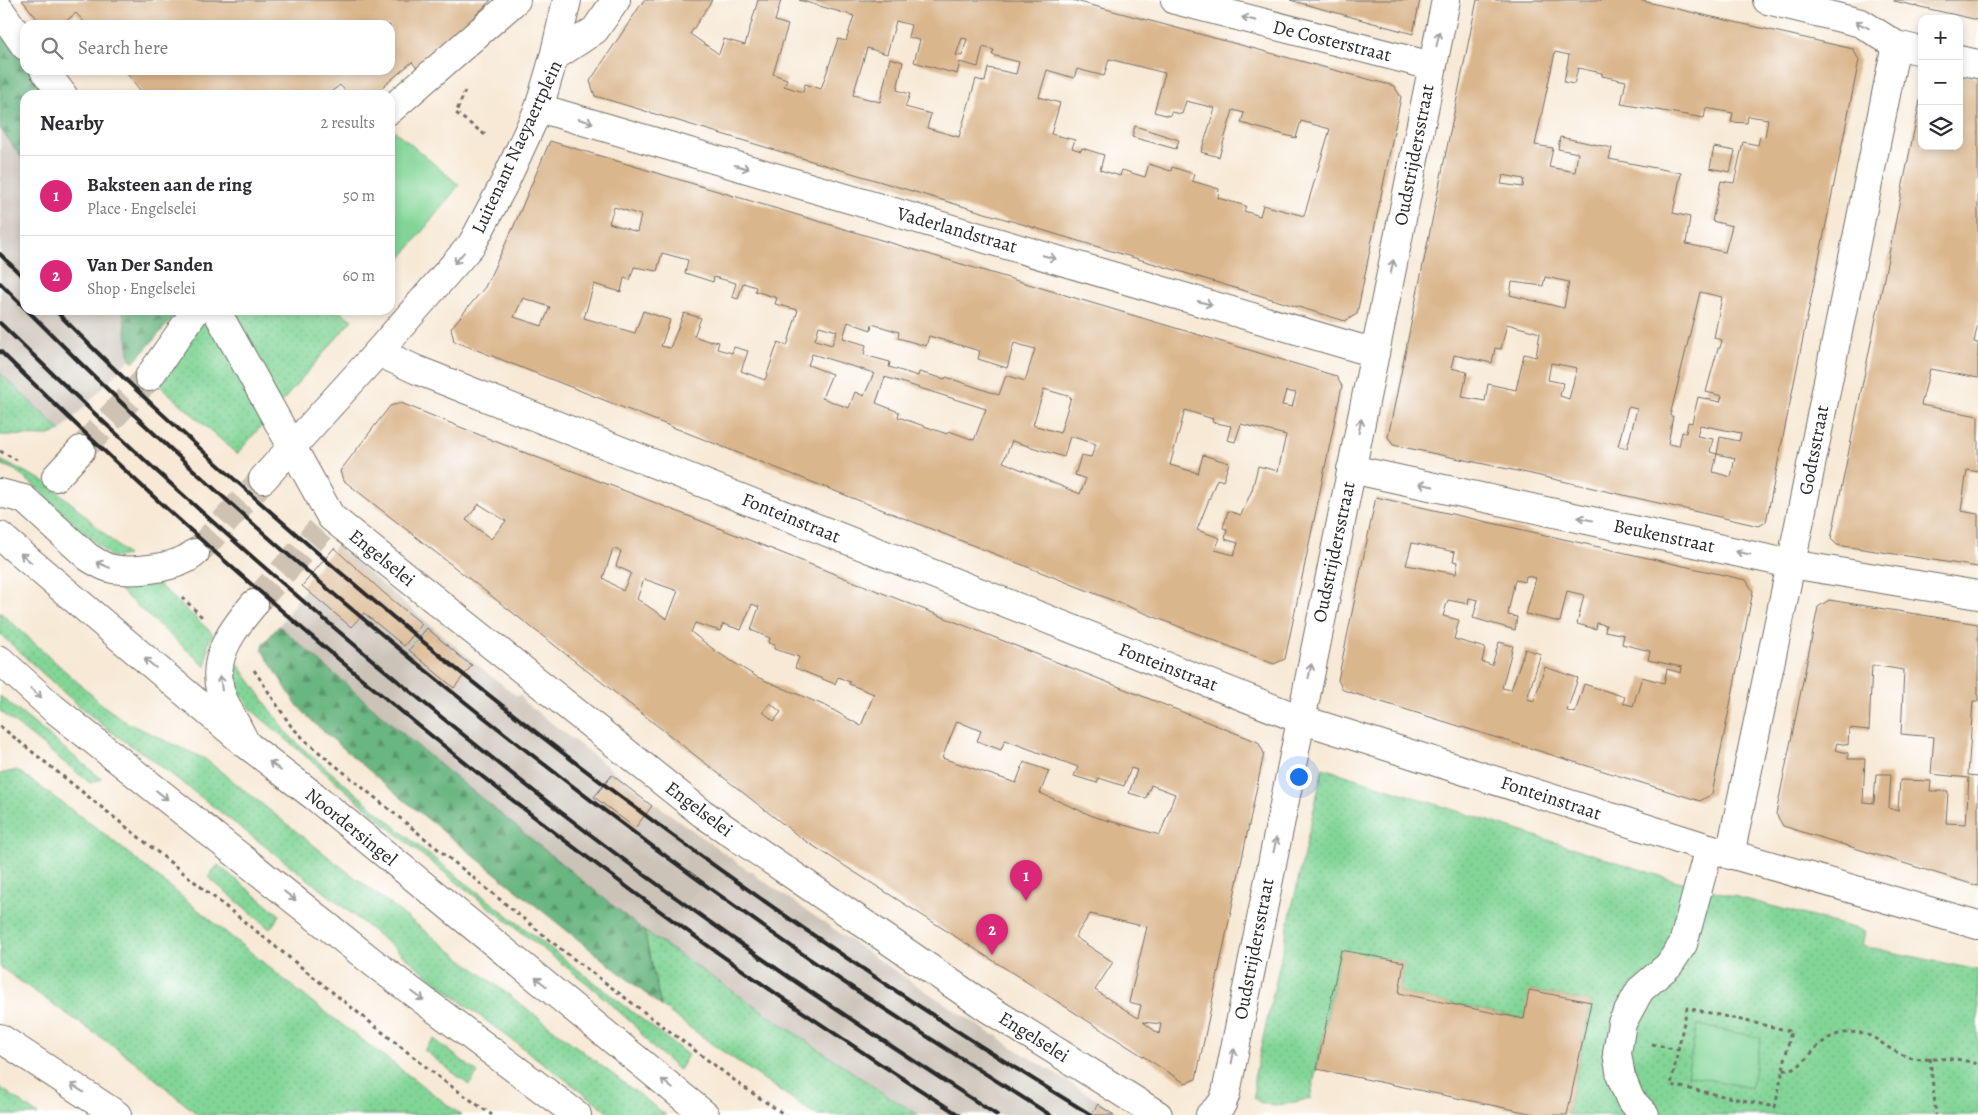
<!DOCTYPE html>
<html lang="en">
<head>
<meta charset="utf-8">
<style>
  :root { --surface:#fff; --page:#f7f7f7; --text:#2b2b33; --muted:#7c7c81; --line:#e1e1e2; --accent:#db2777 }
  body { margin:0; font-family:Alegreya,serif; background:var(--page); color:var(--text) }
  .controls { position:absolute; right:15px; top:15px; display:grid; overflow:hidden; border-radius:10px; box-shadow:0 2px 8px #0003 }
  .controls button { width:45px; height:45px; display:grid; place-items:center; padding:0; border:0; border-bottom:1px solid var(--line); background:var(--surface); color:var(--text); font:25px sans-serif }
  .you { position:absolute; left:1298px; top:776px; width:18px; height:18px; margin:-12px; border:4px solid #fff; border-radius:50%; background:#1a73e8; box-shadow:0 0 0 8px #1a73e833 }
  .badge { display:grid; place-items:center; width:32px; height:32px; border-radius:50%; background:var(--accent); color:#fff; font-size:16px; font-weight:700 }
  .pin { position:absolute; translate:-50% -41px; filter:drop-shadow(0 1px 2px #0008) }
  .pin::after { content:''; position:absolute; top:26px; width:18px; height:15px; background:inherit; clip-path:polygon(0 0,100% 0,50% 100%) }
  .list { margin:0; padding:0; list-style:none }
  h2 { display:flex; justify-content:space-between; align-items:center; height:65px; margin:0; padding:0 20px; font-size:21px }
  h2 small { font-size:16px; font-weight:400; color:var(--muted) }
  .list li { display:grid; grid-template-columns:32px 1fr auto; gap:15px; align-items:center; box-sizing:border-box; height:80px; padding:0 20px; border-top:1px solid var(--line) }
  .list b { display:block; font-size:19px; white-space:nowrap }
  .list p { margin:0; font-size:16px; white-space:nowrap; color:var(--muted) }
  .list em { font-size:16px; font-style:normal; color:var(--muted) }
  .icon { flex:none; width:28px; height:28px; fill:none; stroke:currentColor; stroke-width:2; stroke-linecap:round; stroke-linejoin:round }
  .map { position:relative; flex:none; width:1978px; height:1115px; overflow:hidden }
  .search { position:absolute; background:var(--surface); box-shadow:0 2px 8px #0003; left:20px; top:20px; width:375px; height:55px; display:flex; align-items:center; gap:12px; box-sizing:border-box; padding:0 18px; border-radius:15px; color:var(--muted); font-size:19px }
  .panel { position:absolute; background:var(--surface); box-shadow:0 2px 8px #0003; left:20px; top:90px; width:375px; height:225px; border-radius:15px }
  .map>svg:first-child { display:block }
  .railway { fill:#cbc3b8 }
  .grass { fill:url(#grass-dots); stroke:#568061 }
  .forest { fill:url(#forest-firs); stroke:#4a7056 }
  .garden { fill:#82d597; stroke:#568061 }
  .building { fill:#dab68c; fill-rule:evenodd }
  .lines { fill:none; stroke-linecap:round; stroke-linejoin:round }
  .minor-tunnel { stroke:#cec3b3; stroke-width:28; stroke-dasharray:28 14; stroke-linecap:butt }
  .minor-casing { stroke:#726e66; stroke-width:30 }
  .major-casing { stroke:#726e66; stroke-width:30 }
  .highway-casing { stroke:#726e66; stroke-width:30 }
  .path { stroke:#726e66; stroke-width:3; stroke-dasharray:4 4; stroke-linecap:butt }
  .minor { stroke:#fff; stroke-width:28 }
  .major { stroke:#fff; stroke-width:28 }
  .highway { stroke:#fff; stroke-width:28 }
  .rail { stroke:#2b2b2b; stroke-width:4 }
  .oneway { stroke:#a0a0a0 }
  .labels { text-anchor:middle; dominant-baseline:central; stroke-width:4; stroke-linejoin:round; paint-order:stroke }
  .street-label { font-size:19px; fill:#2b2b2b; stroke:#fff }
</style>
</head>
<body>
<div class="map">
<svg width="1978" height="1115" viewBox="0 0 1978 1115">
  <defs>
    <pattern id="grass-dots" width="8" height="8" patternUnits="userSpaceOnUse" patternTransform="scale(1.25)"><rect width="8" height="8" fill="#82d597"/><path d="M2 2h.1M6 6h.1" fill="none" stroke="#70b782" stroke-width="1.8" stroke-linecap="round"/></pattern>
    <pattern id="forest-firs" width="22" height="20" patternUnits="userSpaceOnUse" patternTransform="scale(1.25)"><rect width="22" height="20" fill="#69b680"/><path d="M5 1l3.5 6h-7zM16 11l3.5 6h-7z" fill="#579469"/></pattern>
  </defs>
  <rect width="100%" height="100%" fill="#fff"/>
  <filter id="ink" filterUnits="userSpaceOnUse"><feTurbulence type="fractalNoise" baseFrequency=".02" numOctaves="2"/><feDisplacementMap in="SourceGraphic" scale="10" xChannelSelector="R" yChannelSelector="G"/><feConvolveMatrix kernelMatrix="1 2 1 2 8 2 1 2 1" color-interpolation-filters="sRGB"/></filter>
  <filter id="wash" filterUnits="userSpaceOnUse"><feTurbulence type="fractalNoise" baseFrequency=".0096" numOctaves="4" result="noise"/><feDisplacementMap in="SourceGraphic" scale="20" xChannelSelector="R" yChannelSelector="G"/><feGaussianBlur stdDeviation="1.12" result="paint"/><feColorMatrix in="noise" values="0 0 0 0 0 0 0 0 0 0 0 0 0 0 0 0 0 1.4 0 .05"/><feComposite in="paint" operator="in"/></filter>
  <g filter="url(#wash)">
    <rect width="100%" height="100%" fill="#f7e9d5"/>
    <!-- railway -->
    <g class="railway">
      <polygon points="0,128 25,162 25,310 123,310 130,359 61,431 0,373"/>
      <polygon points="336,545 469,658 515,695 522,696 523,701 660,807 749,871 753,871 756,876 895,971 993,1035 999,1036 1001,1040 1122,1115 919,1115 883,1093 644,931 410,740 279,626"/>
    </g>
    <!-- grass -->
    <g class="grass">
      <polygon points="207,310 337,310 352,320 237,454 148,375"/>
      <polygon points="0,373 61,431 46,436 0,435"/>
      <polygon points="0,460 46,482 76,507 127,555 112,558 37,488 15,470 0,464"/>
      <polygon points="155,581 213,634 208,644 206,667 116,587 136,586"/>
      <path d="M0,612L105,707L128,723L205,759L340,866L666,1115H613L465,1005L322,890L146,755C92,723 47,676 0,634Z"/>
      <path d="M235,660L288,734L301,747L417,845L688,1055L679,1070L652,1047L633,1024L588,984L418,852L254,712C239,695 234,683 235,660Z"/>
      <polygon points="0,696 102,779 90,783 0,711"/>
      <path d="M1323,768L1670,879L1865,931L1862,946L1978,970V1115H1567L1591,1002L1530,990L1524,1019L1399,993L1404,962L1341,951L1310,1099C1293,1101 1268,1112 1254,1098V1079Z"/>
      <polygon points="17,770 102,832 307,998 461,1115 198,1115 133,1060 0,967 0,774"/>
      <polygon points="218,865 280,915 270,929 208,877"/>
      <polygon points="644,931 883,1093 919,1115 816,1115 712,1044 661,1006"/>
      <polygon points="434,1039 478,1073 469,1085 424,1050"/>
      <polygon points="0,1087 38,1115 0,1115"/>
    </g>
    <!-- forest -->
    <g class="forest">
      <polygon points="0,31 25,64 25,70 30,70 49,95 25,95 25,162 0,128"/>
      <polygon points="123,310 180,310 134,362 130,359"/>
      <polygon points="279,626 410,740 644,931 661,1006 399,796 314,723 296,704 262,650 263,644"/>
    </g>
    <!-- garden -->
    <g class="garden">
      <polygon points="390,127 459,185 390,272"/>
      <polygon points="1697,1025 1761,1038 1751,1088 1687,1075"/>
    </g>
    <g id="blocks">
      <!-- building -->
      <g class="building">
        <polygon points="22,0 491,0 419,71 412,62 373,95 349,95 340,85 327,95 144,95 124,70 390,70 390,25 87,25 76,13 61,25 42,25"/>
        <path d="M644,0H712L690,34L719,54L724,39L745,45L758,0H781L775,21L788,25L773,74L787,79L784,86L803,92L805,84L821,89L838,39L846,41L854,16L799,0H1072L1394,86L1401,97L1357,314L1345,321L595,96L590,81ZM896,21L911,25L908,37L920,40L914,62L957,74L960,62L978,67L983,47L994,50L992,55L1019,62L1016,74L988,68L985,82L976,79L959,137L927,128L931,114L905,107L910,94L897,90L903,62L890,58L880,102L853,95L867,48L887,54ZM962,38L967,39L962,56L956,55ZM1109,59L1165,73L1154,112L1170,116L1171,112L1182,114L1186,101L1215,108L1201,152L1219,157L1233,110L1244,113L1241,123L1296,138L1301,121L1330,129L1304,216L1263,205L1260,216L1244,211L1246,206L1218,198L1219,189L1192,181L1194,174L1172,167L1171,171L1149,164L1145,177L1122,170L1120,176L1100,170L1104,155L1082,148L1081,151L1072,148L1075,140L1051,134L1060,103L1039,97L1047,70L1074,78L1077,69L1104,76Z"/>
        <polygon points="1290,0 1420,0 1413,34"/>
        <path d="M1477,0H1638L1853,49L1859,60L1766,522L1759,526L1527,473L1393,445L1388,437ZM1555,52L1569,55L1564,82L1574,84L1578,68L1602,73V76L1626,81L1621,104L1704,118L1706,108L1733,113L1731,122L1747,123L1748,116L1768,119L1765,137L1760,136L1758,145L1743,142L1734,183L1721,181L1712,221L1732,226L1725,252L1686,244L1690,217L1673,213L1681,173L1609,159L1612,148L1560,137L1558,149L1578,153L1575,172L1549,167L1553,148L1535,145ZM1503,175L1524,179L1523,187L1501,184ZM1545,277L1569,282L1564,308L1510,295L1512,282L1543,286ZM1700,292L1722,297L1714,338L1722,340L1720,348H1718L1706,392L1722,396L1720,402L1698,397L1692,423L1688,422L1686,433L1682,432L1679,446L1668,444L1673,416H1670ZM1507,324L1540,333L1536,357L1524,354L1516,390L1488,384L1485,401L1462,397L1467,372L1451,368L1454,355L1492,363L1495,348L1501,349ZM1551,363L1577,368L1569,399L1560,396L1563,383L1548,380ZM1628,407L1637,409L1627,448L1618,446ZM1700,425L1741,433L1739,441L1720,437L1717,454L1735,458L1731,477L1713,472L1717,454L1710,452L1713,439L1697,436Z"/>
        <polygon points="1894,0 1978,0 1978,20 1894,1"/>
        <polygon points="1959,73 1978,78 1978,323 1974,342 1978,343 1978,378 1930,369 1921,405 1978,416 1978,472 1967,470 1961,511 1978,514 1978,567 1837,545 1831,539 1921,96 1922,146 1959,146"/>
        <polygon points="1135,126 1179,140 1176,149 1132,137"/>
        <path d="M550,141L1336,376L1342,386L1285,659L1274,664L454,341L451,328L485,287L513,228ZM614,207L641,215L637,232L609,223ZM662,253L688,260L685,273L713,282L714,277L736,283L732,297L738,299L743,283L756,287L755,291L777,298L775,304L798,310L787,346L778,342L765,380L741,371L748,351L734,347L732,353L717,349L719,342L711,340V342L694,336L701,318L684,313L670,348L661,346L670,320L643,311L635,333L584,318L594,284L621,292L624,278L630,280L634,267L657,271ZM523,298L550,307L542,326L514,317ZM848,322L871,330L872,324L899,332L898,338L926,346L929,336L980,351L978,359L1007,368L1014,343L1035,349L1025,381L1006,375L999,395L946,377L945,379L919,372L918,376L889,367L890,362L864,355L866,345L843,338ZM819,326L837,331L832,345L815,340ZM812,354L874,373L864,396L855,392L849,408L822,398L832,374L808,365ZM885,377L986,409L974,440L949,431L947,434L898,417L899,412L876,403ZM1044,389L1071,397L1060,433L1033,425ZM1286,391L1296,393L1292,407L1282,405ZM1185,410L1213,419L1212,422L1231,426L1227,440L1235,442L1241,424L1286,435L1278,471L1258,466L1252,490L1241,515L1228,511L1223,528L1227,529L1225,539L1238,543L1234,555L1215,550L1220,538L1197,530L1217,479L1223,481L1229,463L1203,455L1198,473L1170,465ZM1070,436L1096,444L1091,457L1081,455L1075,475L1086,479L1080,494L1003,462L1012,441L1064,457Z"/>
        <polygon points="1714,147 1735,151 1730,172 1710,168"/>
        <path d="M401,403L502,444L633,494L1258,742L1264,753L1196,1079L1185,1083L801,838L343,480L340,471L390,406ZM479,504L506,521L491,539L466,520ZM613,549L621,551L616,566L631,573L623,591L603,578ZM644,579L678,591L667,619L637,599ZM752,604L759,607L751,630L770,638L768,643L775,645L774,649L799,657L795,668L835,684L838,677L850,682L849,684L874,694L861,726L828,707L757,677L717,652L691,632L695,623L720,631L723,624L741,630ZM770,703L781,712L774,721L763,712ZM957,721L981,731L977,741L1001,750L1005,740L1078,767L1074,776L1097,783L1099,778L1124,786L1131,768L1137,770L1129,793L1146,798L1151,785L1175,794L1160,835L1095,817L1040,793L1049,771L1024,762L1016,783L942,758ZM1090,914L1147,927L1129,1002L1141,1005L1138,1018L1095,990L1113,962L1075,937ZM1143,1022L1161,1024L1159,1034Z"/>
        <path d="M1376,497L1746,580L1753,591L1712,794L1700,801L1343,690L1338,680ZM1412,543L1455,552L1453,561L1458,562L1456,574L1406,565ZM1526,576L1536,578L1526,614L1560,622L1567,591L1584,595L1577,624L1596,629L1597,623L1606,625L1605,631L1624,635L1622,644L1650,651L1648,660L1682,667L1681,673L1667,669L1664,683L1642,677L1633,706L1623,703L1625,697L1584,684L1575,713L1567,711L1578,678L1545,667L1534,701L1527,699L1541,654L1525,649L1511,690L1502,688L1513,646L1499,642L1492,665L1482,662L1485,648L1454,639L1459,620L1443,616L1448,600L1468,604L1469,598L1478,600L1473,618L1515,630L1517,617L1508,615L1509,608L1515,580L1525,582Z"/>
        <polygon points="334,548 384,593 422,624 404,646 364,613 351,627 302,586"/>
        <path d="M1829,600L1978,624V701H1973L1968,775L1978,776V886L1783,826L1776,814L1818,607ZM1872,665L1904,670L1901,734L1934,737L1931,774L1969,778L1966,824L1946,823L1948,791H1930L1931,781L1900,780L1898,811L1889,808L1891,774H1876L1874,803L1863,802L1865,759H1848V753L1835,750L1837,743L1848,745L1849,728L1869,730Z"/>
        <polygon points="427,628 464,660 472,665 454,688 409,650"/>
        <polygon points="612,775 652,806 635,828 594,797"/>
        <polygon points="1341,950 1404,962 1399,993 1475,1009 1524,1019 1529,990 1591,1002 1567,1115 1539,1115 1317,1069"/>
        <polygon points="1098,1104 1100,1106 1114,1115 1091,1115"/>
      </g>
    </g>
  </g>
  <g filter="url(#ink)">
    <use href="#blocks" fill-opacity="0" stroke="#726e66" stroke-width="1"/>
    <g class="lines">
      <!-- minor-tunnel -->
      <g class="minor-tunnel">
        <polyline points="81,450 149,377"/>
        <polyline points="195,553 203,546 263,479"/>
        <polyline points="254,604 320,530"/>
      </g>
      <defs>
        <g id="minor">
          <polyline points="1175,0 1432,66"/>
          <polyline points="1767,0 1861,23 1896,45 1922,51"/>
          <polyline points="0,10 25,46"/>
          <polyline points="554,57 595,30 616,0"/>
          <polyline points="1959,60 1978,64"/>
          <polyline points="44,70 63,95"/>
          <polyline points="539,108 1375,353"/>
          <polyline points="390,110 516,0"/>
          <polyline points="216,310 331,517 702,813 989,1009 1158,1115"/>
          <polyline points="378,352 417,370 1300,719 1709,848 1978,925"/>
          <polyline points="149,377 196,310"/>
          <polyline points="1351,469 1791,564 1978,595"/>
          <polyline points="56,477 81,450"/>
          <polyline points="263,479 378,352 472,244 504,184 539,108 554,57 567,0"/>
          <path d="M0,493L24,499L88,557C96,562 103,567 113,569C135,573 178,568 195,553"/>
          <path d="M246,744C239,729 230,714 223,699C208,661 231,631 254,604"/>
          <polyline points="1730,855 1791,564 1896,45"/>
          <polyline points="1210,1115 1222,1104 1226,1093 1446,0"/>
          <polyline points="1645,1115 1630,1099 1621,1077 1617,1053 1622,1023 1640,990 1669,965 1683,944 1709,848"/>
        </g>
        <g id="major">
          <polyline points="0,536 246,744 314,796 705,1115"/>
          <polyline points="0,660 53,708 375,964 577,1115"/>
        </g>
        <polyline id="highway" points="0,1038 117,1115"/>
      </defs>
      <!-- minor casing -->
      <use href="#minor" class="minor-casing"/>
      <!-- major casing -->
      <use href="#major" class="major-casing"/>
      <!-- highway casing -->
      <use href="#highway" class="highway-casing"/>
      <!-- path -->
      <g class="path">
        <polyline points="465,91 456,113 488,137"/>
        <polyline points="0,451 17,460"/>
        <polyline points="182,597 202,617"/>
        <polyline points="254,670 291,726 309,744 562,950 742,1086 785,1115"/>
        <polyline points="0,726 441,1079 492,1115"/>
        <path d="M1652,1044L1678,1050L1671,1085L1775,1107L1783,1069C1806,1073 1811,1041 1839,1034C1875,1026 1880,1049 1909,1057C1922,1061 1938,1058 1952,1059C1960,1059 1970,1062 1978,1064"/>
        <polyline points="1678,1050 1687,1008 1791,1031 1783,1069"/>
        <polyline points="1930,1058 1936,1115"/>
      </g>
      <!-- minor -->
      <use href="#minor" class="minor"/>
      <!-- major -->
      <use href="#major" class="major"/>
      <!-- highway -->
      <use href="#highway" class="highway"/>
      <!-- rail -->
      <g class="rail">
        <polyline points="0,254 25,279"/>
        <polyline points="0,283 25,308"/>
        <path d="M27,310C265,551 530,764 808,958C887,1012 969,1063 1050,1115"/>
        <path d="M55,310C124,381 198,447 272,513C526,738 801,938 1091,1115"/>
        <path d="M0,323C170,489 348,645 535,792C683,908 839,1013 997,1115"/>
        <path d="M0,351C292,638 613,895 959,1115"/>
      </g>
    </g>
    <!-- one-way arrows -->
    <defs><path id="oneway-shaft" d="M-6 0H5M1.5-3L5.5 0L1.5 3" fill="none" stroke-width="1.6" stroke-linecap="round" stroke-linejoin="round" transform="scale(1.25)"/></defs>
    <g class="oneway">
      <use href="#oneway-shaft" transform="translate(1249 19) rotate(-166)"/>
      <use href="#oneway-shaft" transform="translate(1862 25) rotate(-155)"/>
      <use href="#oneway-shaft" transform="translate(1438 39) rotate(-78)"/>
      <use href="#oneway-shaft" transform="translate(586 121) rotate(16)"/>
      <use href="#oneway-shaft" transform="translate(742 167) rotate(16)"/>
      <use href="#oneway-shaft" transform="translate(1049 257) rotate(16)"/>
      <use href="#oneway-shaft" transform="translate(459 258) rotate(131)"/>
      <use href="#oneway-shaft" transform="translate(1392 267) rotate(-79)"/>
      <use href="#oneway-shaft" transform="translate(1205 303) rotate(16)"/>
      <use href="#oneway-shaft" transform="translate(1360 426) rotate(-79)"/>
      <use href="#oneway-shaft" transform="translate(1426 485) rotate(-168)"/>
      <use href="#oneway-shaft" transform="translate(1585 519) rotate(-168)"/>
      <use href="#oneway-shaft" transform="translate(1743 553) rotate(-168)"/>
      <use href="#oneway-shaft" transform="translate(26 558) rotate(-140)"/>
      <use href="#oneway-shaft" transform="translate(103 565) rotate(-157)"/>
      <use href="#oneway-shaft" transform="translate(150 663) rotate(-140)"/>
      <use href="#oneway-shaft" transform="translate(1310 671) rotate(-78)"/>
      <use href="#oneway-shaft" transform="translate(221 683) rotate(-97)"/>
      <use href="#oneway-shaft" transform="translate(36 693) rotate(42)"/>
      <use href="#oneway-shaft" transform="translate(275 766) rotate(-142)"/>
      <use href="#oneway-shaft" transform="translate(162 795) rotate(38)"/>
      <use href="#oneway-shaft" transform="translate(1275 845) rotate(-78)"/>
      <use href="#oneway-shaft" transform="translate(290 896) rotate(38)"/>
      <use href="#oneway-shaft" transform="translate(541 982) rotate(-141)"/>
      <use href="#oneway-shaft" transform="translate(418 996) rotate(37)"/>
      <use href="#oneway-shaft" transform="translate(1233 1056) rotate(-79)"/>
      <use href="#oneway-shaft" transform="translate(667 1084) rotate(-141)"/>
      <use href="#oneway-shaft" transform="translate(77 1088) rotate(-147)"/>
    </g>
  </g>
  <g class="labels">
    <!-- street labels -->
    <g class="street-label">
      <text transform="translate(1332 41) rotate(14)">De Costerstraat</text>
      <text transform="translate(517 147) rotate(-65)">Luitenant Naeyaertplein</text>
      <text transform="translate(1414 155) rotate(-79)">Oudstrijdersstraat</text>
      <text transform="translate(957 230) rotate(16)">Vaderlandstraat</text>
      <text transform="translate(1814 450) rotate(-79)">Godtsstraat</text>
      <text transform="translate(791 518) rotate(22)">Fonteinstraat</text>
      <text transform="translate(1664 536) rotate(12)">Beukenstraat</text>
      <text transform="translate(1334 552) rotate(-78)">Oudstrijdersstraat</text>
      <text transform="translate(382 558) rotate(39)">Engelselei</text>
      <text transform="translate(1168 667) rotate(21)">Fonteinstraat</text>
      <text transform="translate(1551 798) rotate(18)">Fonteinstraat</text>
      <text transform="translate(699 809) rotate(37)">Engelselei</text>
      <text transform="translate(351 827) rotate(39)">Noordersingel</text>
      <text transform="translate(1254 949) rotate(-79)">Oudstrijdersstraat</text>
      <text transform="translate(1034 1037) rotate(32)">Engelselei</text>
    </g>
  </g>
</svg>
<div class="controls">
<button>+</button>
<button>−</button>
<button><svg class="icon" aria-label="layers" viewBox="0 0 24 24"><path d="M12 4l9 5-9 5-9-5zM3 14l9 5 9-5"/></svg></button>
</div>
<div class="you"></div>
<div class="pin badge" style="left:1026px;top:901px">1</div>
<div class="pin badge" style="left:992px;top:955px">2</div>
<div class="search"><svg class="icon" aria-label="search" viewBox="0 0 24 24"><circle cx="10" cy="10" r="6"/><path d="M15 15l6 6"/></svg>Search here</div>
<section class="panel">
<h2>Nearby<small>2 results</small></h2>
<ul class="list">
<li><span class="badge">1</span><div><b>Baksteen aan de ring</b><p>Place · Engelselei</p></div><em>50 m</em></li>
<li><span class="badge">2</span><div><b>Van Der Sanden</b><p>Shop · Engelselei</p></div><em>60 m</em></li>
</ul>
</section>
</div>
</body>
</html>
